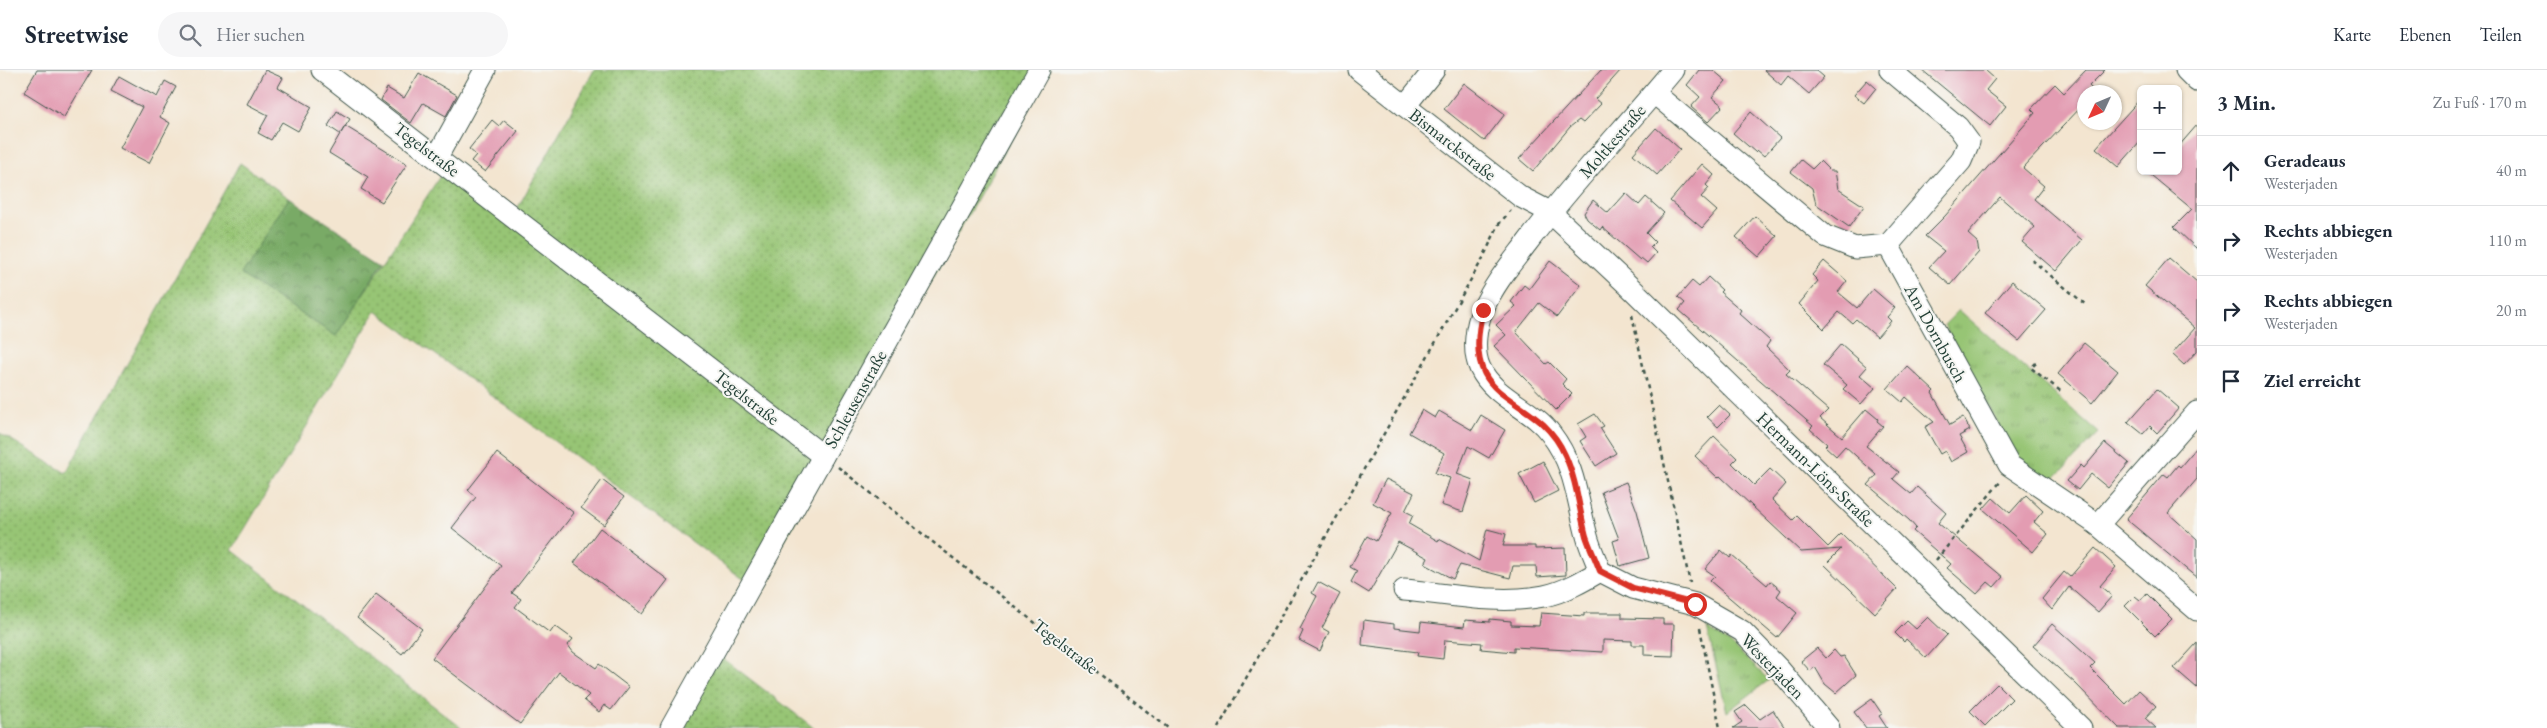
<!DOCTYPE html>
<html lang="de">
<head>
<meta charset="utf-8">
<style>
  :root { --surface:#fff; --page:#f6f6f7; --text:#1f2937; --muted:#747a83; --line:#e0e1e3 }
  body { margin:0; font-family:"EB Garamond",serif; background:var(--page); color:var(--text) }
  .controls { position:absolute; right:15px; top:15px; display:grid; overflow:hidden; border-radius:8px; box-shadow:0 1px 4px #0004 }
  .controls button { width:45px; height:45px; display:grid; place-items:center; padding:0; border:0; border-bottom:1px solid var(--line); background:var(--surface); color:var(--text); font:25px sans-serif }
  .compass { position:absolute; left:2077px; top:15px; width:45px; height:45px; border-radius:50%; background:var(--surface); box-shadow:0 1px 4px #0004; rotate:226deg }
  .stop { position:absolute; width:15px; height:15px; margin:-11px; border:4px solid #d93025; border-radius:50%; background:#fff }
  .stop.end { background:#d93025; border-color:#fff; box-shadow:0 1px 5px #0008 }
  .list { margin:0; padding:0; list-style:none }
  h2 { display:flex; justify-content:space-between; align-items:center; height:65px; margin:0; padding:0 20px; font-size:21px }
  h2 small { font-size:16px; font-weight:400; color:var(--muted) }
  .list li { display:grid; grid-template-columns:32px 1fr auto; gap:15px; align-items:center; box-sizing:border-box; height:70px; padding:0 20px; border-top:1px solid var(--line) }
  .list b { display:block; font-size:19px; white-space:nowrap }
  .list p { margin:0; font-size:16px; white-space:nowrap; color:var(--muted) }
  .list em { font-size:16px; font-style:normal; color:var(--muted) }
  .icon { flex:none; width:28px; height:28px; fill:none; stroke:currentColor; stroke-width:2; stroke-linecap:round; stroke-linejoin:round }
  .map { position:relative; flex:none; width:2197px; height:658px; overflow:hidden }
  header { display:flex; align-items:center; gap:30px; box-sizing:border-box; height:70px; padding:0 25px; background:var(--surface); border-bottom:1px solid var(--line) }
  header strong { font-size:24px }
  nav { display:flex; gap:28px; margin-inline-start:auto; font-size:18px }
  .search { width:350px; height:45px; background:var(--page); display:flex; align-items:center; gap:12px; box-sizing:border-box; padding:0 18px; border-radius:28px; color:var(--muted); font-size:19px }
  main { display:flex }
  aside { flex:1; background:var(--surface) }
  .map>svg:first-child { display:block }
  .grass { fill:url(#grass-dots); stroke:#5b8154 }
  .forest { fill:url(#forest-crowns); stroke:#4c744d }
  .park { fill:url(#park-tufts); stroke:#5b8154 }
  .building { fill:#e39cb2 }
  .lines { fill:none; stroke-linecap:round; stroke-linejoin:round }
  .minor-casing { stroke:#3f564b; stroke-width:23 }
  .path { stroke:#3f564b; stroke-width:2.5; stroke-dasharray:4 4; stroke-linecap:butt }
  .minor { stroke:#fff; stroke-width:21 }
  .route { stroke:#d93025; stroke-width:6 }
  .labels { text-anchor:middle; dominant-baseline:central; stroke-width:4; stroke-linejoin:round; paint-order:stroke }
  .street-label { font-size:18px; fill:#1f3d34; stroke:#f6f6f2 }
</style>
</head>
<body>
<header>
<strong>Streetwise</strong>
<div class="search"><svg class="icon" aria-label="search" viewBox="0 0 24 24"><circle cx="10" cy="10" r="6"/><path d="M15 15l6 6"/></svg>Hier suchen</div>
<nav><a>Karte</a><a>Ebenen</a><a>Teilen</a></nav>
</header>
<main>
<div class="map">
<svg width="2197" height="658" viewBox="0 0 2197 658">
  <defs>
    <pattern id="grass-dots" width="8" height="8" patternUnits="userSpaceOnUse" patternTransform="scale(1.25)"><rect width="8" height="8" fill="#97c574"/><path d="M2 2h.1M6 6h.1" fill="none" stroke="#7ba160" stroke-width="1.8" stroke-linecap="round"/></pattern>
    <pattern id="forest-crowns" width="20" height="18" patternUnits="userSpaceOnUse" patternTransform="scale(1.25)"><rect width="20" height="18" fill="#79aa66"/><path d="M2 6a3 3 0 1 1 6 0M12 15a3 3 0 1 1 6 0" fill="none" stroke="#638c55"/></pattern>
    <pattern id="park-tufts" width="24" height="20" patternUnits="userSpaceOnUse" patternTransform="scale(1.25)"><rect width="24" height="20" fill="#97c574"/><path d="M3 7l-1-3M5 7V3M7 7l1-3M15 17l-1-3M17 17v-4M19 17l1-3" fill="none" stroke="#7ba160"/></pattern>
  </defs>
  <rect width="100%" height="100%" fill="#f6f6f2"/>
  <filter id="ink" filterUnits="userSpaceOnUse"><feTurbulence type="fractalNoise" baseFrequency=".02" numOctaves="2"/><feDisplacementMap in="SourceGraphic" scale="10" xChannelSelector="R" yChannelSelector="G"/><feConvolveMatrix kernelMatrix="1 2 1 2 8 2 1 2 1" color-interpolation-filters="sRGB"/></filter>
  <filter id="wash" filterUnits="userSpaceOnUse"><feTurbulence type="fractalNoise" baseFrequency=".0096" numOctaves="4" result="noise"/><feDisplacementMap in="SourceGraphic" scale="20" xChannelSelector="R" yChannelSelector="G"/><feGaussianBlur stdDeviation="1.12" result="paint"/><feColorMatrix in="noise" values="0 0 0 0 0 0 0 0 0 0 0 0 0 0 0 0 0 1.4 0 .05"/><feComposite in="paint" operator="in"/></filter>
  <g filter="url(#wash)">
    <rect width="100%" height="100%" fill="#f3e5d0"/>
    <!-- grass -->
    <g class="grass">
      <polygon points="594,0 1050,0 757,519 376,241 232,480 462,658 0,658 0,363 66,403 240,93 289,128 240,204 336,266 444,100 511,150"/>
      <polygon points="720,586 814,658 681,658"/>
    </g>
    <!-- forest -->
    <polygon class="forest" points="289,128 384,190 336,266 240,204"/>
    <!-- park -->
    <g class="park">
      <polygon points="1959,240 2099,363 2051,412 2017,388 1944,255"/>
      <polygon points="1707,558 1730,573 1769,610 1727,642"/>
    </g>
    <g id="blocks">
      <!-- building -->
      <g class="building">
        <polygon points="37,0 92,0 64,47 24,22"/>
        <polygon points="265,0 283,8 278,17 312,37 298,61 282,52 271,70 258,63 268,45 247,34"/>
        <polygon points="1601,0 1621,0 1595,29 1601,34 1583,53 1579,50 1570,57 1533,101 1519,89"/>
        <polygon points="1699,0 1713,0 1726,11 1712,27 1723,36 1708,52 1691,37 1700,27 1687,15"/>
        <polygon points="1764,0 1816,0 1824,7 1809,24 1788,6 1781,15"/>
        <polygon points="1922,0 1985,0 1995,9 1986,20 2006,36 1990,56"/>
        <polygon points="2086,0 2105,0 2089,16 2095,22 2084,22 2084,34 2023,98 2044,116 2034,129 2082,170 2056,201 2022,172 2035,157 2000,127 1968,164 1977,172 1979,182 1950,215 1929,197 1944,181 1925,166 1945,146 2035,43 2031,39 2055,14 2064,23"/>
        <polygon points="419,3 457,25 446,46 423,33 411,53 381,30 387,18 404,28"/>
        <polygon points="119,6 157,27 165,11 176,17 160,47 170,53 149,93 120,78 142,37 111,21"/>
        <polygon points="1867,10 1876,18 1864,33 1854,25"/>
        <polygon points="1464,13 1505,44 1484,71 1444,39"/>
        <polygon points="2141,28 2141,71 2118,97 2096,78"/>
        <polygon points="337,41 350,49 341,63 345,56 407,94 382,132 361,119 368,107 329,83 340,64 328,56"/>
        <polygon points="1751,42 1780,68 1764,86 1757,80 1755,82 1733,63"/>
        <polygon points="492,50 499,56 504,50 518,61 485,102 471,91 476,85 469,79"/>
        <polygon points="2197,55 2197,179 2174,157 2192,139 2146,101 2178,101 2178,77"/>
        <polygon points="1656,58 1680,79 1657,105 1633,84"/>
        <polygon points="1801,90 1812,99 1820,91 1830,101 1835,101 1838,119 1864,136 1849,157 1816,134 1812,118 1791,102"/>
        <polygon points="1702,94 1714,105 1706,115 1709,118 1701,127 1717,141 1702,158 1670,131"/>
        <polygon points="1626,123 1639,135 1646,127 1664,143 1646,163 1655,172 1650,177 1656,183 1647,193 1641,188 1640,190 1602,157 1600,160 1587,149 1584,143 1593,130 1608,143"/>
        <polygon points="1755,146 1777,166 1759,187 1736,167"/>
        <polygon points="2169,188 2197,212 2197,281 2184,295 2172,284 2195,258 2145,216"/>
        <polygon points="1550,191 1581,215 1557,247 1539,233 1516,262 1546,294 1549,292 1566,309 1562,314 1572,324 1556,340 1494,276 1506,265 1496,255 1516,236 1511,232 1524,215 1529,219"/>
        <polygon points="1824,191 1847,211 1838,222 1857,238 1873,219 1895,238 1887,247 1891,251 1877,267 1856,249 1852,253 1839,242 1824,259 1799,234 1818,211 1812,205"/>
        <polygon points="1708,207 1722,220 1720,222 1741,240 1739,243 1770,271 1766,277 1790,300 1786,304 1828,340 1820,348 1842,367 1866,339 1878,349 1877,351 1883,356 1866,376 1899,402 1893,409 1911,424 1917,417 1946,443 1938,453 2003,507 1994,517 1988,512 1977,524 1947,498 1951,494 1913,461 1916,458 1909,450 1868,415 1877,405 1845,376 1836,386 1825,376 1827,374 1810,359 1813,356 1679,240 1685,233 1678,227 1692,211 1699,217"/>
        <polygon points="2012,211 2046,240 2019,271 1985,243"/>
        <polygon points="2084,273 2118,301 2092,333 2058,304"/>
        <polygon points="1841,274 1867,297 1860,305 1875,318 1861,334 1843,319 1847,315 1823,295"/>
        <polygon points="1907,296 1934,321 1932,323 1950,355 1963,347 1970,360 1959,366 1968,382 1951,392 1945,381 1940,384 1925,357 1934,352 1906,327 1902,332 1887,319"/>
        <polygon points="2157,319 2179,338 2157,363 2150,356 2143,364 2128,352"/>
        <polygon points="1719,335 1730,345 1718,357 1707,347"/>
        <polygon points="1422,340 1435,348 1439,341 1472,360 1481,345 1505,360 1489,388 1468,376 1457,404 1473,410 1463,442 1441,435 1450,408 1435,403 1444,383 1409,363"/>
        <polygon points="1595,344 1604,356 1600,358 1616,383 1596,396 1580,371 1586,367 1578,354"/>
        <polygon points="1714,366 1737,388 1732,393 1754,415 1770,399 1786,414 1772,430 1793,450 1797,446 1828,477 1841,464 1897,519 1875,543 1825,495 1841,479 1801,482 1720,406 1718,408 1695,386"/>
        <polygon points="2105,373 2129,393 2108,418 2091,404 2078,420 2067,411 2081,395 2084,398"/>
        <polygon points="2197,377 2197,409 2168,443 2197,469 2197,508 2126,449 2164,404 2168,407 2178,395 2180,397"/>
        <polygon points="497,383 574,443 512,523 521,529 515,537 550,563 555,556 573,569 568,575 573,582 596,598 599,594 629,617 611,640 604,635 599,642 584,630 589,625 559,602 520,654 432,588 501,496 452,458 476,427 468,420"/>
        <polygon points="1543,391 1558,421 1534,433 1519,404"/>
        <polygon points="1386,409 1414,423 1405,441 1413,445 1409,454 1438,471 1439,469 1479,491 1487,459 1506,464 1503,476 1535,476 1535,479 1565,478 1566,505 1537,507 1536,496 1513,496 1510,508 1460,495 1453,509 1425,494 1428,488 1398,472 1369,523 1351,512 1357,501 1350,497 1367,466 1376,471 1392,443 1373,433"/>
        <polygon points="602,410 624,427 604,455 581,438"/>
        <polygon points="1626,412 1637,441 1649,488 1620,496 1613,471 1619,469 1601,422"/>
        <polygon points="2026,425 2043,441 2034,452 2048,464 2033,482 1983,439 1993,428 2010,443"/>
        <polygon points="600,458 668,510 642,544 574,493"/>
        <polygon points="2095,478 2116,497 2100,516 2112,526 2098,542 2069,517 2052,540 2042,529 2064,502 2070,507"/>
        <polygon points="1721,480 1730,488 1732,485 1767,515 1770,511 1781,520 1777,526 1797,543 1777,568 1710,511 1715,506 1705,499"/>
        <polygon points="1318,512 1340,524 1322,558 1329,562 1320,581 1299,570 1303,561 1300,559 1317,526 1312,523"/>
        <polygon points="376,524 422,559 402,584 357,548"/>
        <polygon points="2147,524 2172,549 2155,566 2125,536 2135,526 2140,530"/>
        <polygon points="1541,543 1584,546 1584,543 1622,543 1622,548 1663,549 1663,554 1674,554 1673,586 1644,585 1644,575 1632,575 1632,571 1603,570 1603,582 1514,577 1514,582 1481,579 1482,573 1445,570 1443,589 1417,586 1418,582 1362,575 1364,550 1394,554 1394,558 1420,561 1421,552 1464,557 1465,550 1490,552 1490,549 1511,551 1511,555 1539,556"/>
        <polygon points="1928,547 1947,565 1926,588 1906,569 1904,572 1895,563 1907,551 1916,559"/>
        <polygon points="2052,554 2095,593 2090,598 2126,634 2139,620 2156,636 2145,648 2156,658 2119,658 2075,613 2033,576"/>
        <polygon points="2197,573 2197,618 2174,598"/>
        <polygon points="1817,578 1826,588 1834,580 1840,587 1844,586 1856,605 1836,623 1825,614 1815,597 1810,601 1801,591"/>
        <polygon points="1997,614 2012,629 1985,656 1970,641"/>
        <polygon points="1872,629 1882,644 1879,646 1887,658 1866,658 1854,642"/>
        <polygon points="1746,635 1760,649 1773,640 1785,658 1733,658 1742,652 1735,642"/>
      </g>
    </g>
  </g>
  <g filter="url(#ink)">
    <use href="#blocks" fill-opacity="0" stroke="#3f564b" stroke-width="1"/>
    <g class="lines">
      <defs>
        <g id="minor">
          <polyline points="322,0 823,386"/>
          <polyline points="1359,0 1521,127 1550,142 1629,216 2081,658"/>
          <path d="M1673,0C1625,58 1572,113 1527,173C1511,194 1494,214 1483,239C1476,255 1472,281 1480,298C1494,328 1532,338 1551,364C1575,395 1577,429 1587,466C1590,478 1596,490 1600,501L1633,518L1695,534L1742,561L1779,599L1829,658"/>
          <polyline points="2186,0 2197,11"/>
          <polyline points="1654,23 1825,166 1855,178 1888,175 2009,395 2098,455 2197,540"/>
          <polyline points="1405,36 1434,0"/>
          <polyline points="437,87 485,0"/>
          <polyline points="1888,175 1961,91 1969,72 1958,57 1890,0"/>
          <polyline points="2098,455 2197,342"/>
          <path d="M1404,520C1449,524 1499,535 1544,526C1564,522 1583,511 1600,501"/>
          <polyline points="671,658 1039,0"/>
        </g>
      </defs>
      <!-- minor casing -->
      <use href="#minor" class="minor-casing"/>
      <!-- path -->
      <g class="path">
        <polyline points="2032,190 2086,235"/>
        <polyline points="1632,245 1690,513"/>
        <polyline points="2036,293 2031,298 2063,323"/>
        <polyline points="838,397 1168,658"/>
        <polyline points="1936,490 2001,411"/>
        <polyline points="1700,558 1720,658"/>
        <polyline points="1218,658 1483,188 1499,154 1511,140"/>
      </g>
      <!-- minor -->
      <use href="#minor" class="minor"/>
    </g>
  </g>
  <g class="lines" filter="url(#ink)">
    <!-- route -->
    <path class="route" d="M1483,240C1458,340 1535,318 1565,385C1577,411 1579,439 1586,466C1590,478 1596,490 1600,501L1633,518L1695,534"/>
  </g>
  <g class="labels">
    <!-- street labels -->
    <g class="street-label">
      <text transform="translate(1612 71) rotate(-49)">Moltkestraße</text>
      <text transform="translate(1453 74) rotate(38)">Bismarckstraße</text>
      <text transform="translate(427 79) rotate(37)">Tegelstraße</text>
      <text transform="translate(1936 263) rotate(61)">Am Dornbusch</text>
      <text transform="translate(747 327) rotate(38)">Tegelstraße</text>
      <text transform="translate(855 329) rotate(-61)">Schleusenstraße</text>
      <text transform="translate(1816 399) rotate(44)">Hermann-Löns-Straße</text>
      <text transform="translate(1066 576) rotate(38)">Tegelstraße</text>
      <text transform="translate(1773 596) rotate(46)">Westerjaden</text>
    </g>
  </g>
</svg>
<div class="controls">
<button>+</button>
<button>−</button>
</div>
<svg class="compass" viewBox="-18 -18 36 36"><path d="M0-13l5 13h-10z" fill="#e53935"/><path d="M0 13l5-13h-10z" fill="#747a83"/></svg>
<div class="stop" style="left:1695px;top:534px"></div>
<div class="stop end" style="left:1483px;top:240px"></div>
</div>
<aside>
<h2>3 Min.<small>Zu Fuß · 170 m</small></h2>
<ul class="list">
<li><svg class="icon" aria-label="ahead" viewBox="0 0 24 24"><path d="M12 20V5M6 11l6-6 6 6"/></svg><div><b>Geradeaus</b><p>Westerjaden</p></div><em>40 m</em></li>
<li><svg class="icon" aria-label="right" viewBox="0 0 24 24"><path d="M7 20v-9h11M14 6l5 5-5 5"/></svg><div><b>Rechts abbiegen</b><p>Westerjaden</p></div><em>110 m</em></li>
<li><svg class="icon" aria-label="right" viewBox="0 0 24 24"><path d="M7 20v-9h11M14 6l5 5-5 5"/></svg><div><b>Rechts abbiegen</b><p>Westerjaden</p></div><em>20 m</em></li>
<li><svg class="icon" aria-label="arrive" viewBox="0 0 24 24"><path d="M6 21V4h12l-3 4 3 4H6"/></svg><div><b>Ziel erreicht</b></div></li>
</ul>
</aside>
</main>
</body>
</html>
